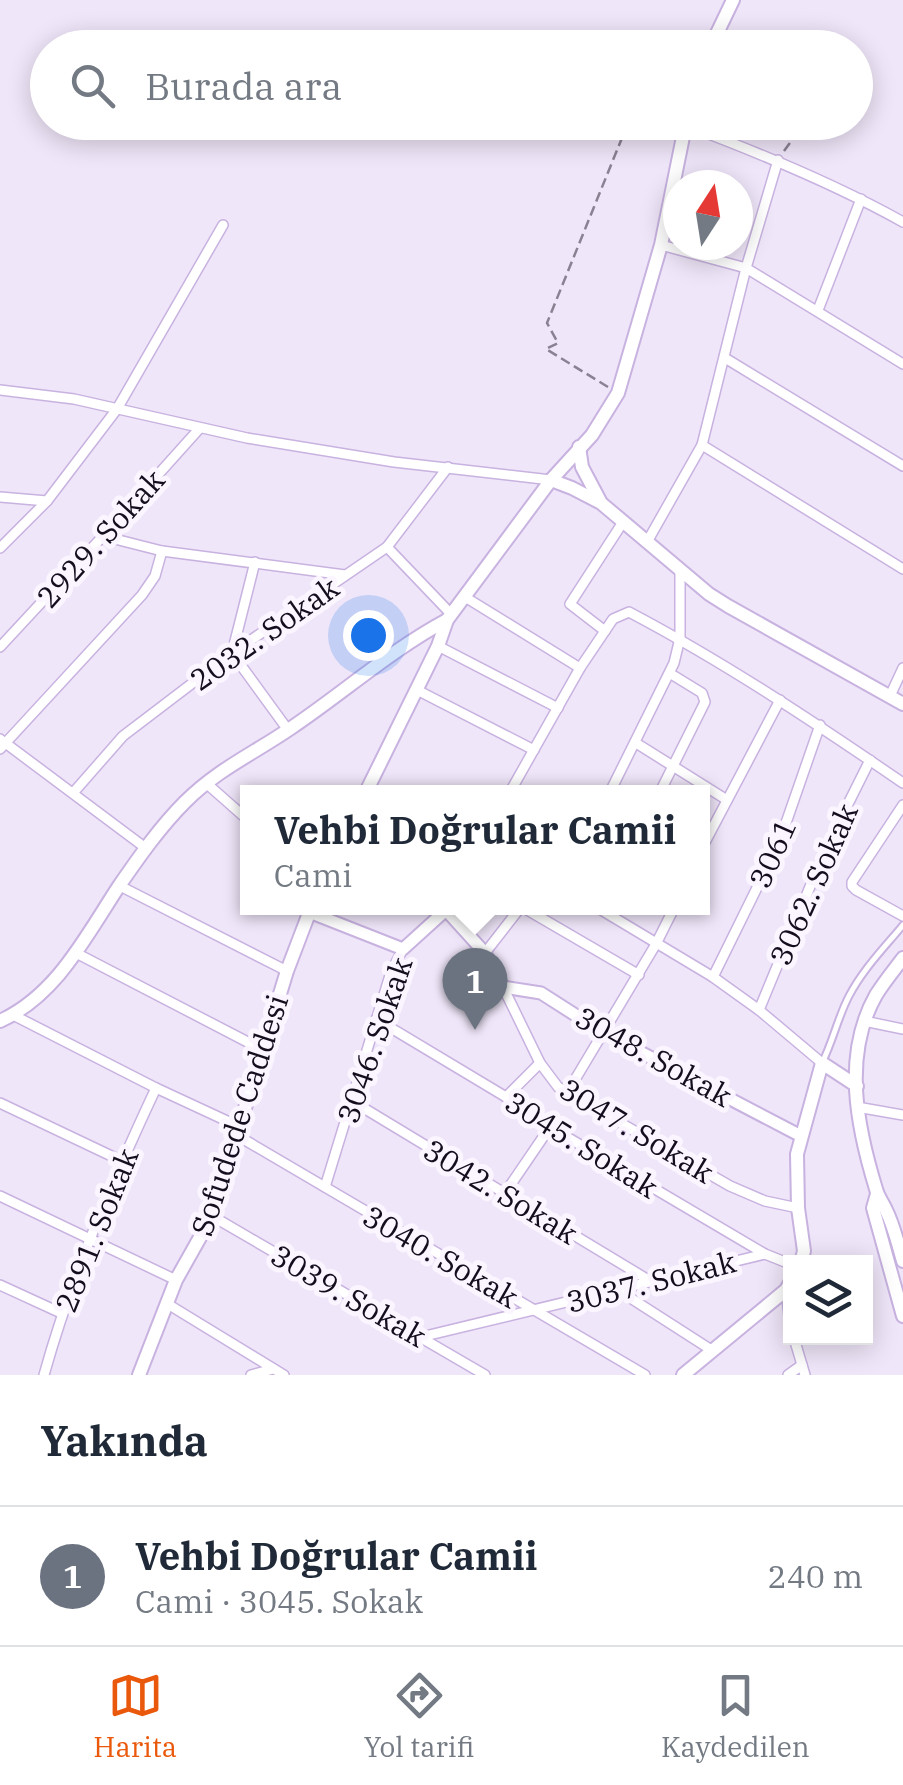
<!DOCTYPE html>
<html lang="tr">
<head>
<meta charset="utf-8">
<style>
  :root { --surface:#fff; --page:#f6f6f7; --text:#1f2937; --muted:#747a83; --line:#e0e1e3; --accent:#ea580c }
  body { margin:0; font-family:"IBM Plex Serif",serif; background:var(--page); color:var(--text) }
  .controls { position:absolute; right:30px; bottom:30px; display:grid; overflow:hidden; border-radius:0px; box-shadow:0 5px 25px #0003 }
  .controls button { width:90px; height:90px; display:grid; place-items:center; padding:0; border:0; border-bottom:2px solid var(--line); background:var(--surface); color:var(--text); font:50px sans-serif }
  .compass { position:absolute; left:663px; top:170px; width:90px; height:90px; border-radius:50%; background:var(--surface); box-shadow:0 5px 25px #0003; rotate:12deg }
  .you { position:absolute; left:368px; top:635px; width:35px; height:35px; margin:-25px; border:8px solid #fff; border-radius:50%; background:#1a73e8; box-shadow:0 0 0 15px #1a73e833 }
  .badge { display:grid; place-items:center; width:65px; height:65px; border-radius:50%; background:var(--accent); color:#fff; font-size:32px; font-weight:700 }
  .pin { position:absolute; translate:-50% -82px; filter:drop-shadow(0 2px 5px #0008) }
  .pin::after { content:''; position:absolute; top:52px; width:35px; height:30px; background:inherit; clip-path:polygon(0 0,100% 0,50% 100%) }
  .popup { position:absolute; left:240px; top:785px; width:470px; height:130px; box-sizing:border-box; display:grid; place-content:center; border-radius:0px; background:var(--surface); filter:drop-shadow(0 2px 8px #0005); font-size:32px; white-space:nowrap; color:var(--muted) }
  .popup b { font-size:38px; color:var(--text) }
  .popup::after { content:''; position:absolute; left:50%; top:100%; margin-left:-20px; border:20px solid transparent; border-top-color:var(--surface) }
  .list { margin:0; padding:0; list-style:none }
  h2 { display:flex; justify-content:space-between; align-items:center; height:130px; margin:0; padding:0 40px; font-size:42px }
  h2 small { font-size:32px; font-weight:400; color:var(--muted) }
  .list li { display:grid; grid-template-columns:65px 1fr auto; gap:30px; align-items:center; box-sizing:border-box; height:140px; padding:0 40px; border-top:2px solid var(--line) }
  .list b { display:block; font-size:38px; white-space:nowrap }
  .list p { margin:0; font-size:32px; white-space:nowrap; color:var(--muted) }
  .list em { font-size:32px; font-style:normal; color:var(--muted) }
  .icon { flex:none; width:55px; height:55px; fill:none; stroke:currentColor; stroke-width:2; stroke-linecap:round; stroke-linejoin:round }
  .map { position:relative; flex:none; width:903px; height:1375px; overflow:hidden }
  .search { position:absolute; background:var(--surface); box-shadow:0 5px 25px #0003; left:30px; right:30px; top:30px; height:110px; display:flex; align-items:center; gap:25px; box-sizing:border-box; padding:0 35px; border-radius:55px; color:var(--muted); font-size:38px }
  .sheet { height:270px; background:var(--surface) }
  nav { display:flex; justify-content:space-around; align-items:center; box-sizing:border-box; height:140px; border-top:2px solid var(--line); background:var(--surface); font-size:28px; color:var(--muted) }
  nav a { display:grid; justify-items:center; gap:5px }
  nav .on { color:var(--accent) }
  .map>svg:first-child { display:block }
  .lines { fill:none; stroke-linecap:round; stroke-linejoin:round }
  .service-casing { stroke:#c8b2e0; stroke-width:9 }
  .minor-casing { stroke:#c8b2e0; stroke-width:12 }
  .tertiary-casing { stroke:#c8b2e0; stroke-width:15 }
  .secondary-casing { stroke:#c8b2e0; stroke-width:16 }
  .path { stroke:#8a8193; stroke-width:2.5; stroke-dasharray:10 5; stroke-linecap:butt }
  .service { stroke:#fff; stroke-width:5 }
  .minor { stroke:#fff; stroke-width:9 }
  .tertiary { stroke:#fff; stroke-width:11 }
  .secondary { stroke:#fff; stroke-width:12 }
  .labels { text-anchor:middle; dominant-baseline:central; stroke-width:10; stroke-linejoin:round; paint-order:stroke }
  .street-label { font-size:30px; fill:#150d1d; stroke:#faf5ff }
</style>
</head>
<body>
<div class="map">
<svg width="903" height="1375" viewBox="0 0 903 1375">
  <rect width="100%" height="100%" fill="#efe6f9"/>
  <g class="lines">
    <defs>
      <path id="service" d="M822,1063C833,1041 838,1017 849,996C863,969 884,948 903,925"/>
      <g id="minor">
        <path d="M685,125C760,153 833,183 903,222"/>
        <polyline points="661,245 746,268 903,364"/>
        <polyline points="818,310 861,199"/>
        <polyline points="725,358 903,466"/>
        <polyline points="0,390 74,399 247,438 394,462 551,480"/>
        <polyline points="702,445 903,569"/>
        <polyline points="0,497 47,501"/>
        <polyline points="103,536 162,551 345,575"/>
        <polyline points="647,542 702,445 746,268 778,160"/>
        <polyline points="387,547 452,615"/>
        <polyline points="0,548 47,501 117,409 223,225"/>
        <polyline points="255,562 232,653 288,730"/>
        <polyline points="465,597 580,668"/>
        <polyline points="605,631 570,604 623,522"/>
        <polyline points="438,646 558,708"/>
        <polyline points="0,647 103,536 199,429"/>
        <polyline points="417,690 534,750"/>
        <polyline points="890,696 903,668"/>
        <polyline points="0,739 147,849"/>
        <polyline points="636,743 727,800"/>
        <polyline points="0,749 142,595 155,576 162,551"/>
        <polyline points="206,783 248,820"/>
        <path d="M510,792L580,668L613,619L629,612C724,662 814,722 903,783"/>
        <polyline points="610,792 674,663 680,638 680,569"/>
        <polyline points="660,792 705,702 702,693 671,674"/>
        <polyline points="73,793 123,736 232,653 387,547 448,467"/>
        <polyline points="903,805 852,882 852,886 856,890 903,916"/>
        <polyline points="702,848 780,700"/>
        <polyline points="120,886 287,971"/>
        <polyline points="524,908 639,975"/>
        <polyline points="598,908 713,977 759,1010 822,1063"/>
        <polyline points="76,953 263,1050"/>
        <polyline points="485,953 520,908"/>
        <polyline points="713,977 779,843 820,725"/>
        <polyline points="503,987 540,1063 558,1087 730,1186 765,1201 798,1208"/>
        <polyline points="759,1010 826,848 870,760"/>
        <polyline points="13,1015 156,1088 240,1127"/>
        <polyline points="376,1019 506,1097 550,1127 765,1254 790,1264"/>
        <polyline points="864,1021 903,1029"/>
        <polyline points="567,1093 656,944 674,908"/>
        <polyline points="506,1097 540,1063"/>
        <polyline points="352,1101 650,1281"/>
        <polyline points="0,1103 122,1161"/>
        <polyline points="857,1107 903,1115"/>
        <polyline points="238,1136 645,1375"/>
        <polyline points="325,1187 391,972 403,949"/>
        <polyline points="505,1193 550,1127"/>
        <polyline points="0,1196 176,1280"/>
        <polyline points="212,1216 485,1375"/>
        <polyline points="0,1285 61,1313"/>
        <polyline points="618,1290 713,1351"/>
        <polyline points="786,1290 790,1324"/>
        <polyline points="166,1303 284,1375"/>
        <polyline points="421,1337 765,1254"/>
        <polyline points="794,1338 805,1375"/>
        <path d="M44,1375C72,1275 112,1182 156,1088"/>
        <polyline points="251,1375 273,1369"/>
        <polyline points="788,1375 802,1365"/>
      </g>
      <polyline id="tertiary" points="309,912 403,949 446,910 485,953 503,987 541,993 602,1032 801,1136"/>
      <g id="secondary">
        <polyline points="710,48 733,0"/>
        <polyline points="579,447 582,467 600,501"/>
        <polyline points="551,480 572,488 601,503 709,594 728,606 903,704"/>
        <polyline points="366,792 438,646 447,620 551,480 592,435 618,393 661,245 686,122"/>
        <path d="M903,958C894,970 884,982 876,995C842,1055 857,1127 876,1189C878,1197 883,1203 886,1210C894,1226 898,1244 903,1261"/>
        <path d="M0,1021C57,995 86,936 119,886C139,857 160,827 185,802C218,769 253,754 291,728C343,693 391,650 447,620"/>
        <polyline points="877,1194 873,1208 903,1316"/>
        <polyline points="801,1262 804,1251 798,1208 797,1154 822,1063 857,1086"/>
        <polyline points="139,1375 176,1280 212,1216 287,971 311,908"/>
        <polyline points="683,1375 786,1290 790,1283"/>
      </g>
    </defs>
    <!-- service casing -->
    <use href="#service" class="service-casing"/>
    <!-- minor casing -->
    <use href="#minor" class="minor-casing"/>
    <!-- tertiary casing -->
    <use href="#tertiary" class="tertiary-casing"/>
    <!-- secondary casing -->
    <use href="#secondary" class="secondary-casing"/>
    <!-- path -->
    <g class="path">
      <polyline points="784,151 805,122"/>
      <polyline points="608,387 546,349 558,343 547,323 626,128"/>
    </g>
    <!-- service -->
    <use href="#service" class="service"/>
    <!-- minor -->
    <use href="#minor" class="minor"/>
    <!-- tertiary -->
    <use href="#tertiary" class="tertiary"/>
    <!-- secondary -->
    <use href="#secondary" class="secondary"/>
  </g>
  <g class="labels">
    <!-- street labels -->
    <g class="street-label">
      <text transform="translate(100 538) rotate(-48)">2929. Sokak</text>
      <text transform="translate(264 633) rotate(-35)">2032. Sokak</text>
      <text transform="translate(772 853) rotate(-66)">3061</text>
      <text transform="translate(813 884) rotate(-66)">3062. Sokak</text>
      <text transform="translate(374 1040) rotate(-71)">3046. Sokak</text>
      <text transform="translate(654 1056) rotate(29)">3048. Sokak</text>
      <text transform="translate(239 1115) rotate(-72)">Sofudede Caddesi</text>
      <text transform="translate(637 1130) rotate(31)">3047. Sokak</text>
      <text transform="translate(582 1144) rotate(32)">3045. Sokak</text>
      <text transform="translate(501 1191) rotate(31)">3042. Sokak</text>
      <text transform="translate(96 1230) rotate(-68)">2891. Sokak</text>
      <text transform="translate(441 1256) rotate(30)">3040. Sokak</text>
      <text transform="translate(651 1281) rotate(-14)">3037. Sokak</text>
      <text transform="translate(349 1295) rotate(30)">3039. Sokak</text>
    </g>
  </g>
</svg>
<div class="controls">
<button><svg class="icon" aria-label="layers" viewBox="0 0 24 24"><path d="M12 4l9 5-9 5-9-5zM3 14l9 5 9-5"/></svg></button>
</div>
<svg class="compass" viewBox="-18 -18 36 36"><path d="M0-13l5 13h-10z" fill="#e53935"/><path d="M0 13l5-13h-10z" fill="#747a83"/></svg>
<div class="you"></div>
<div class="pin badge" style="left:475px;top:1030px;background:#6b7280">1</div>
<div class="popup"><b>Vehbi Doğrular Camii</b>Cami</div>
<div class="search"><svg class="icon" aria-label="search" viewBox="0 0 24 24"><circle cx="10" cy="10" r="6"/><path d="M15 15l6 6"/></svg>Burada ara</div>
</div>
<section class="sheet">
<h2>Yakında<small></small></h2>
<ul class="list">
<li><span class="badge" style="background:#6b7280">1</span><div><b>Vehbi Doğrular Camii</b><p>Cami · 3045. Sokak</p></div><em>240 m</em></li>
</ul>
</section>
<nav>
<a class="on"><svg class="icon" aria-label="map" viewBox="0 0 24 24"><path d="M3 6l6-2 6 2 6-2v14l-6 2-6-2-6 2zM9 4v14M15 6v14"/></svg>Harita</a>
<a><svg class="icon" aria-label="directions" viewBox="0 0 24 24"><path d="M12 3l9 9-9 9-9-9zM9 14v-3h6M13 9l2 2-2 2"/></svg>Yol tarifi</a>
<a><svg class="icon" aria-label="saved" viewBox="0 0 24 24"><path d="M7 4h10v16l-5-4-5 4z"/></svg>Kaydedilen</a>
</nav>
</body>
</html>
